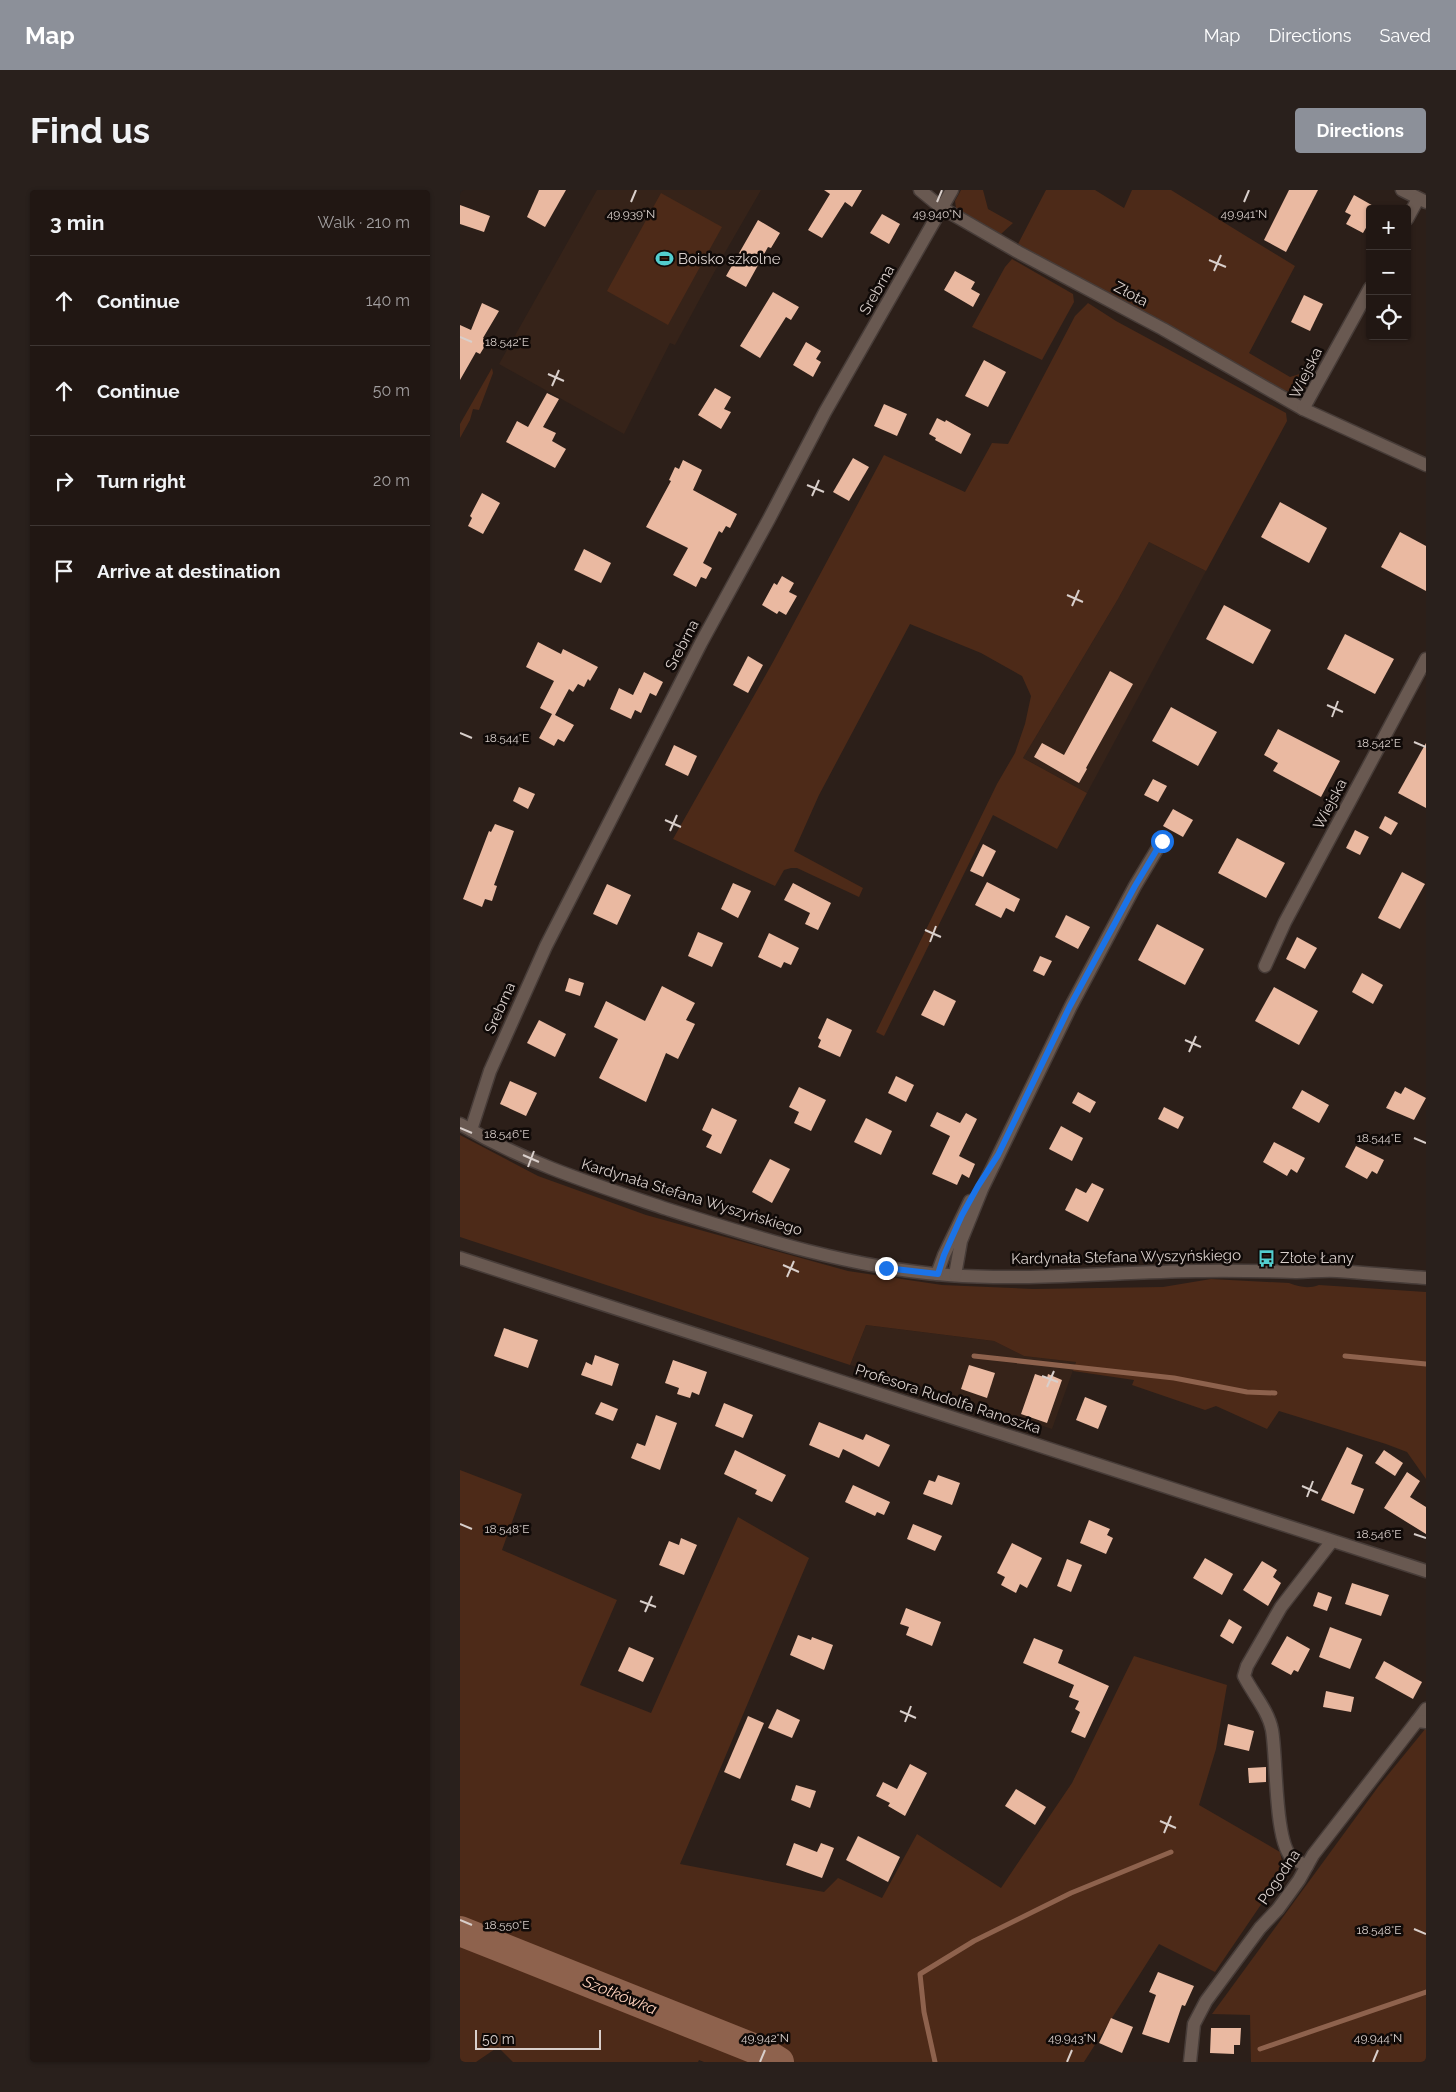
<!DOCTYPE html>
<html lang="en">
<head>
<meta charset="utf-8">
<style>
  :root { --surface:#211713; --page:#29201c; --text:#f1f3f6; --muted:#a29fa0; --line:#3e3633; --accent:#8c9099 }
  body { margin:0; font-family:Raleway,sans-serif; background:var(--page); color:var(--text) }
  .controls { position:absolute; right:15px; top:15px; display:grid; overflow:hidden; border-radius:5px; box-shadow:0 1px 4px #0004 }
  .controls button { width:45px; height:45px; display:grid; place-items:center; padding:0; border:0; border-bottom:1px solid var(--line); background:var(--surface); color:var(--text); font:25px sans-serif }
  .scale { position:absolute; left:15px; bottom:12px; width:126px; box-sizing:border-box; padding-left:5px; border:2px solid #d9cfcb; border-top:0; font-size:14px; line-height:18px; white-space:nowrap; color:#d9cfcb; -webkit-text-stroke:4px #100a08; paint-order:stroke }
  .stop { position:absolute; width:15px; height:15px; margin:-11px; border:4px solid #1a73e8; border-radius:50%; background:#fff }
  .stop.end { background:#1a73e8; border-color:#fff; box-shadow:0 1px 5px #0008 }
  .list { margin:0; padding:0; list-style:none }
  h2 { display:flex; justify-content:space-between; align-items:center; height:65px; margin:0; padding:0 20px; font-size:21px }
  h2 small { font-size:16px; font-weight:400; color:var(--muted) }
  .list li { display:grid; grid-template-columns:32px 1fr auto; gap:15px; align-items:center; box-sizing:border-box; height:90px; padding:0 20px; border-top:1px solid var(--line) }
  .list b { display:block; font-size:19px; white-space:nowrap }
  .list em { font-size:16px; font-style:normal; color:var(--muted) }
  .icon { flex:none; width:28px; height:28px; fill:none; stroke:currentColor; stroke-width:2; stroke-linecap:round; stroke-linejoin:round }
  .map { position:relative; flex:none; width:966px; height:1872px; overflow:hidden; border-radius:5px }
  header { display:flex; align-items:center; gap:30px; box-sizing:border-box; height:70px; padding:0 25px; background:var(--accent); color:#fff }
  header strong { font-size:24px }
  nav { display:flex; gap:28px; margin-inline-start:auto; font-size:18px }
  .intro { display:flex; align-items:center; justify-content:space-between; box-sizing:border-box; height:120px; padding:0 30px }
  h1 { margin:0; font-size:35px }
  .button { padding:12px 22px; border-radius:5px; background:var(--accent); color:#fff; font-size:18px; font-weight:700 }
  main { display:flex; gap:30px; padding:0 30px }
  aside { flex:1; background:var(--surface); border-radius:5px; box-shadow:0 1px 4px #0004 }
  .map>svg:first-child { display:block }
  .built { fill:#362319 }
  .green { fill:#4d2a18 }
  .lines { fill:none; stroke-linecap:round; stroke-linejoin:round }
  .stream { stroke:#8e624d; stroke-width:5 }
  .river { stroke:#8e624d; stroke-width:30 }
  .building { fill:#eab9a1 }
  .minor-casing { stroke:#473c38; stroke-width:15 }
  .minor { stroke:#695951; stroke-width:12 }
  .route { stroke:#1a73e8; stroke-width:6 }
  .ticks { fill:none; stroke:#d9cfcb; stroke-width:2 }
  .labels { text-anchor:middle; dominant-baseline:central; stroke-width:5; stroke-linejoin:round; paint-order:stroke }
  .poi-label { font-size:15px; fill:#d9cfcb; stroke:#100a08; text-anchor:start }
  .street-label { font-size:15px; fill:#d9cfcb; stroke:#100a08 }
  .water-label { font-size:16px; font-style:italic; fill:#fdd0bb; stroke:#100a08 }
  .ticks-label { font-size:12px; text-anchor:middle; fill:#d9cfcb; stroke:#100a08; stroke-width:5; stroke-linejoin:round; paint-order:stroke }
</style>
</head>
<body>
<header>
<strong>Map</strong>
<nav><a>Map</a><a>Directions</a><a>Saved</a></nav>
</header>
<div class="intro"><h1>Find us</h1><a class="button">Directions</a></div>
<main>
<aside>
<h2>3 min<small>Walk · 210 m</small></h2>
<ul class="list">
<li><svg class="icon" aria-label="ahead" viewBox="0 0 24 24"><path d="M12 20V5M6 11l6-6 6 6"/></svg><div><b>Continue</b></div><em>140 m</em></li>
<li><svg class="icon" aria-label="ahead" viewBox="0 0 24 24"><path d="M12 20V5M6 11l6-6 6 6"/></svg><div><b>Continue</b></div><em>50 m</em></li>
<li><svg class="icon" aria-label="right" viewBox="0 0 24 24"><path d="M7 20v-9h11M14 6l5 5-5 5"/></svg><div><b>Turn right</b></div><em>20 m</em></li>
<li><svg class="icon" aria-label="arrive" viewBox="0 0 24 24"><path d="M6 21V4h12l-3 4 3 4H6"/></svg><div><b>Arrive at destination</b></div></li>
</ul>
</aside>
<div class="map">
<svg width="966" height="1872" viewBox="0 0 966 1872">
  <rect width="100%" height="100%" fill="#2c1f19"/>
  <!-- built -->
  <g class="built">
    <polygon points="137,0 301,0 263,66 215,155 210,153 164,244 39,174"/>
    <polygon points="689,352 746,381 627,603 563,568 658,409"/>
    <polygon points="406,1135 534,1151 564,1166 616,1172 592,1239 496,1207 390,1175"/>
  </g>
  <!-- green -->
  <g class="green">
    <polygon points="501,0 523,0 528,19 553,33 541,44 496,18 495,11"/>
    <polygon points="586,0 635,0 664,18 672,0 711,0 835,76 789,163 830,187 852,180 843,203 821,200 558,54"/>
    <polygon points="201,3 262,37 208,135 147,101"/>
    <polygon points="552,69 613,104 614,112 582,170 512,137 545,77"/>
    <polygon points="628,113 656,131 826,223 827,231 746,381 689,352 658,409 563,568 627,603 597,659 533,625 424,846 416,842 537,594 555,563 565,534 571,506 562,486 521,463 450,434 359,605 334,661 403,698 399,707 337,678 331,678 324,680 315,696 213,649 313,472 424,265 505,302 532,253 548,254 615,126"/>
    <polygon points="32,178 33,183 19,220 13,219 10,230 0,248 0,234"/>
    <path d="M0,945L78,986L186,1025L388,1081L482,1095L573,1099L703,1097L751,1089L829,1093C840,1097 848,1099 859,1095L966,1102V1289L947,1262L926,1254L819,1221L807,1239L756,1216L745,1220L672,1195L674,1190L613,1181L616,1172L564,1166L534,1151L406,1135L390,1175L0,1047Z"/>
    <polygon points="0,1280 62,1304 42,1360 157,1410 120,1495 191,1523 278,1327 349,1368 220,1674 364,1702 378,1688 422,1708 457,1644 541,1698 612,1593 674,1466 767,1495 756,1559 739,1615 820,1662 824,1681 755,1782 699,1754 624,1872 244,1872 239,1870 238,1872 53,1872 38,1857 16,1872 0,1872"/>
    <polygon points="966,1538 966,1872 791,1872 790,1825 752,1824 918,1597"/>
  </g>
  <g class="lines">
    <!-- stream -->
    <g class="stream">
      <polyline points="514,1166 714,1188 787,1202 815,1203"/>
      <polyline points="885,1166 966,1174"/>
      <polyline points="800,1859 966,1802"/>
      <polyline points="475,1872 464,1822 460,1784 514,1751 611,1703 711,1662"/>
    </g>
    <!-- river -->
    <polyline class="river" points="0,1741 303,1862 319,1872"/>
  </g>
  <!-- building -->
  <g class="building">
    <polygon points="79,0 106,0 85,37 67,27"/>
    <polygon points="364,0 402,0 392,17 385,12 362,48 348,40 370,4"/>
    <polygon points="829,0 858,0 826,62 804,50"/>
    <polygon points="894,5 917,18 910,19 910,31 903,43 886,34 891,25 885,22"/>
    <polygon points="0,15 30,26 24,42 0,34"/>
    <polygon points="422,24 440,34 429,54 410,43"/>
    <polygon points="298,30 320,43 311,58 308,57 286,97 266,86"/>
    <polygon points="495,81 515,92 511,99 520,104 513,117 484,100"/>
    <polygon points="313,102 339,117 331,130 326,127 300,168 280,156"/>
    <polygon points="844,105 863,114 850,141 831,132"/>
    <polygon points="22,113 39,121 23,148 28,151 20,164 16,162 0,190 0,135 11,140"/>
    <polygon points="346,152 361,161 356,169 361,172 353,187 333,175"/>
    <polygon points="524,170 546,182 528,217 505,206"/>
    <polygon points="255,198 271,207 264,219 271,222 261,239 238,225"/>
    <polygon points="87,203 99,209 83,237 96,243 92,251 106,259 95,278 46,252 57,231 68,237"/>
    <polygon points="424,214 447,224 437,246 414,236"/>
    <polygon points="477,228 485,232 486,230 511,244 501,264 475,250 476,248 469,244"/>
    <polygon points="393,268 409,277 389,311 373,302"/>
    <polygon points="223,270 242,280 233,300 277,324 270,338 266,336 262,343 259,341 243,373 252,378 246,389 241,387 236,397 213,385 228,358 186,337 211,291 209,290 215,277 219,279"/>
    <polygon points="22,303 40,313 23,344 8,336 12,328 10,326"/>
    <polygon points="820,312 867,338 849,373 801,347"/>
    <polygon points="940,342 966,356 966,401 921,377"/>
    <polygon points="124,359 151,373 141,393 114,380"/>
    <polygon points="322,386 334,393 329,402 337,406 326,425 319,421 317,424 302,415 314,393 317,395"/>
    <polygon points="764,415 811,440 793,474 746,449"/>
    <polygon points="885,444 934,469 915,504 867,479"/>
    <polygon points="78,452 101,464 103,459 138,477 130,491 128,489 124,497 118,494 113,502 109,499 95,525 114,535 104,552 98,549 94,556 79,548 92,524 80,518 94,491 66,477"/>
    <polygon points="288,466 303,475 288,503 273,495"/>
    <polygon points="650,481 673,494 626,578 627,579 619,593 574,567 582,553 604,565"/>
    <polygon points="184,482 203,492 196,506 190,503 181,523 175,520 171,529 150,519 159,498 173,505"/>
    <polygon points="711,517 757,542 738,576 692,551"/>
    <polygon points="818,539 880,571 861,607 813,581 818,573 804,565"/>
    <polygon points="966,553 966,618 938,603"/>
    <polygon points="214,555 237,566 228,586 205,575"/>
    <polygon points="693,589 707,596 698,612 684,605"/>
    <polygon points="59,597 75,604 68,619 53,611"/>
    <polygon points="713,619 733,630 723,647 703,636"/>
    <polygon points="925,626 938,633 931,645 919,638"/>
    <polygon points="35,634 54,641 34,695 37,696 32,711 25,709 22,717 3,709 29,641 31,642"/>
    <polygon points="895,640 909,647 900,665 886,658"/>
    <polygon points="777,648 825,673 806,708 758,683"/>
    <polygon points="523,654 536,661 523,687 510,681"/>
    <polygon points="942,682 965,694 940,739 918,728"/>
    <polygon points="527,692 560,709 554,722 546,718 541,728 515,715"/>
    <polygon points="273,693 291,701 278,728 261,719"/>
    <polygon points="333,693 371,713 358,740 345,734 350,723 324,710"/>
    <polygon points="147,694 171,705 157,735 133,724"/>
    <polygon points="606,725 630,737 618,759 595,747"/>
    <polygon points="697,734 744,759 725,795 678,770"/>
    <polygon points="238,742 263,753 252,777 228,766"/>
    <polygon points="309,743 339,758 331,775 324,772 321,778 298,767"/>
    <polygon points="837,747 857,758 845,779 826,769"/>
    <polygon points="580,766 592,771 584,786 573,781"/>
    <polygon points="902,783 923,795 913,814 892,802"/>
    <polygon points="109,788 124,793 120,806 105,801"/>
    <polygon points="202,796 235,813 226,830 235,834 218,869 206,863 186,912 139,888 158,849 134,837 146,811 185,831"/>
    <polygon points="814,797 858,821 839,855 795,831"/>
    <polygon points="474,800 496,811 484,836 461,825"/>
    <polygon points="367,828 392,840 380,867 358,857 361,850 358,848"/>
    <polygon points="79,830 106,844 95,867 67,853"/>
    <polygon points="436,886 454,895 446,912 428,903"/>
    <polygon points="50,891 77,903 66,926 40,914"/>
    <polygon points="339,897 366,910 351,941 334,933 339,922 329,917"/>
    <polygon points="945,897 966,908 954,930 926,918 935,901 941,904"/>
    <polygon points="842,900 869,915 859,933 832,918"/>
    <polygon points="618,902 636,912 630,923 612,913"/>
    <polygon points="704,917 724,927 718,939 698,929"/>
    <polygon points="252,918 277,930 261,964 246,957 252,945 242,940"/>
    <polygon points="477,922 500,933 506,923 517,929 499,966 515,974 509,988 502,984 497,995 472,984 490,946 470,936"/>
    <polygon points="406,928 432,941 421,965 394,952"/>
    <polygon points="601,936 623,948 612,971 589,959"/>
    <polygon points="814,952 845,968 837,983 831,979 827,986 803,972"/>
    <polygon points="896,956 924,970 917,984 912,981 907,989 885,977"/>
    <polygon points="310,969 330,979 312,1013 292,1002"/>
    <polygon points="632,993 644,999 628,1032 605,1020 616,998 626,1003"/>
    <polygon points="44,1138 78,1150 68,1178 34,1166"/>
    <polygon points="135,1165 159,1174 152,1196 121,1185 126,1172 132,1175"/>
    <polygon points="213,1170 247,1182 239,1205 232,1202 230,1208 217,1204 219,1198 205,1193"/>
    <polygon points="509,1175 535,1183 527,1208 501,1199"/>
    <polygon points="575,1184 587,1188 588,1184 602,1190 587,1233 561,1224"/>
    <polygon points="625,1207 647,1216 638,1239 616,1230"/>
    <polygon points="141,1212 158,1219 153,1231 135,1224"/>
    <polygon points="264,1213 293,1225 283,1248 255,1236"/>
    <polygon points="196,1225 217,1233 200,1280 171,1268 177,1253 185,1256"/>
    <polygon points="359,1232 403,1250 406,1244 430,1255 419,1277 383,1259 379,1268 349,1255"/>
    <polygon points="887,1257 903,1265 891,1294 904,1299 894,1324 861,1310"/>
    <polygon points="275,1260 326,1285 312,1312 295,1304 297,1300 264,1284"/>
    <polygon points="924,1260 943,1273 935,1286 915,1273"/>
    <polygon points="947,1282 960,1291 950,1307 966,1317 966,1344 924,1318"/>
    <polygon points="478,1285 500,1293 492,1315 463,1304 469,1290 475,1292"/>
    <polygon points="393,1295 430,1312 424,1325 417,1322 415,1326 385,1312"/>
    <polygon points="629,1330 650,1339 647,1345 653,1348 646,1364 620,1353"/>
    <polygon points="453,1334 482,1346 475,1361 447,1349"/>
    <polygon points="221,1348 237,1355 224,1385 199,1375 209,1351 219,1355"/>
    <polygon points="552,1353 582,1368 567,1398 560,1394 556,1403 541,1395 545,1387 537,1383"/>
    <polygon points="745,1368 773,1384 762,1405 733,1388"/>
    <polygon points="607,1369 622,1375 611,1402 597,1396"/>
    <polygon points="802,1371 817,1380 813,1387 821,1393 808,1416 783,1400"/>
    <polygon points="892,1393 929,1405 921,1426 885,1414"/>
    <polygon points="858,1402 872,1407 867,1421 853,1416"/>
    <polygon points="446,1418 481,1432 472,1456 446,1445 449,1437 440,1434"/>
    <polygon points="769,1429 782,1437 773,1454 760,1446"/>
    <polygon points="870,1437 902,1449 890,1479 859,1467"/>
    <polygon points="338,1445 351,1450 352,1447 373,1455 364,1480 330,1465"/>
    <polygon points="827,1446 850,1459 838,1482 834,1480 831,1485 811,1474"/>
    <polygon points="574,1448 603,1460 598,1473 649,1496 625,1548 611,1542 620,1522 615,1519 619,1511 609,1507 614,1495 563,1473"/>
    <polygon points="169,1457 194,1468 183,1492 158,1481"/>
    <polygon points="924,1471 962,1492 953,1509 915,1488"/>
    <polygon points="866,1501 894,1507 891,1522 863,1517"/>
    <polygon points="317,1519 340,1530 332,1548 308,1538"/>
    <polygon points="288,1526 304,1533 280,1589 264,1582"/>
    <polygon points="768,1534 794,1541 789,1561 764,1555"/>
    <polygon points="450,1574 467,1583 445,1626 428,1616 430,1613 416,1606 423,1592 437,1599"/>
    <polygon points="806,1577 806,1592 789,1593 788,1578"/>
    <polygon points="336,1595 356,1601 350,1618 331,1610"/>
    <polygon points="556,1599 586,1617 575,1635 545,1616"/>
    <polygon points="398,1646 440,1667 428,1692 386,1670"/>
    <polygon points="334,1653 357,1662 361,1653 374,1658 362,1688 326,1675"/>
    <polygon points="698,1782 734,1796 725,1816 722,1815 709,1853 682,1844 696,1805 689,1802"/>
    <polygon points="651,1828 673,1837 662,1863 639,1853"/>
    <polygon points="751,1838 781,1838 780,1855 774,1855 774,1864 750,1863"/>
  </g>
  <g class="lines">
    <defs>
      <g id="minor">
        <polyline points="460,0 482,18 558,62 703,139 843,219 966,275"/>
        <polyline points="942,0 966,12"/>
        <polyline points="947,29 958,9"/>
        <polyline points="843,219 910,98"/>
        <polyline points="805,776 825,732 966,469"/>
        <path d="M0,934C68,974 133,994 207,1019C298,1048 391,1078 488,1085C571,1091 654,1082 737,1081C770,1080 803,1081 837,1082C850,1082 863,1080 877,1081C906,1083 936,1086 966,1088"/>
        <polyline points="11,940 30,881 86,756 241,453 309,329 365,222 492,0"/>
        <polyline points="0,1068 966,1381"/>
        <polyline points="477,1084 484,1065 510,1011"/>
        <polyline points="495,1085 501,1051 522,999 611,816 675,696 702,651"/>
        <polyline points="957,1531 966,1519"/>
        <path d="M847,1676C843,1673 837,1672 833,1669C814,1654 817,1567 812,1540C808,1520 793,1504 784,1486L787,1476L821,1417L872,1351"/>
        <polyline points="730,1872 734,1834 746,1811 800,1738 818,1719 839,1690 853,1665 957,1531 966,1532"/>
      </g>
    </defs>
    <!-- minor casing -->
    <use href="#minor" class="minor-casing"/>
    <!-- minor -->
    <use href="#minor" class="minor"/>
  </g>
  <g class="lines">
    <!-- route -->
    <polyline class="route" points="426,1078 478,1084 484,1065 502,1025 518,996 538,965 610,816 675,696 702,651"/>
  </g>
  <!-- ticks -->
  <path class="ticks" d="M171,12L176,0M477,12L482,0M784,12L789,0M749,70L766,77M754,81L761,65M0,147L12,152M88,184L104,191M92,196L99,180M347,295L364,302M352,306L359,290M607,405L623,412M612,416L619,400M867,515L883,522M872,527L878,511M0,543L12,548M954,552L966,557M205,630L221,637M210,641L217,625M465,740L481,747M470,752L476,736M725,850L741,857M729,862L736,846M0,938L12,943M954,948L966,953M63,965L79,972M68,977L74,961M323,1075L339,1082M327,1087L334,1071M582,1186L598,1192M587,1197L594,1181M842,1296L858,1303M847,1307L853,1291M0,1334L12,1339M954,1344L966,1348M180,1411L196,1417M185,1422L192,1406M440,1521L456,1528M445,1532L451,1516M700,1631L716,1638M704,1643L711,1626M0,1730L12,1735M954,1739L966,1744M300,1872L305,1860M607,1872L612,1860M913,1872L918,1860"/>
  <!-- icons -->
  <defs>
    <symbol id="stadium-bare" viewBox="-9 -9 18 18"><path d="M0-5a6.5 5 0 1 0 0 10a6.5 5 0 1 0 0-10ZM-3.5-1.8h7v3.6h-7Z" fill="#52cdce" stroke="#100a08" stroke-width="2.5" paint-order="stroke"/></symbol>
    <symbol id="bus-bare" viewBox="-9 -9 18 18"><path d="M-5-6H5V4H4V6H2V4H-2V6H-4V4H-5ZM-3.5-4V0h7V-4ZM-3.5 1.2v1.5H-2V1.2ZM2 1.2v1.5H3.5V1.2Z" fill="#52cdce" stroke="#100a08" stroke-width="2.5" paint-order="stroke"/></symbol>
  </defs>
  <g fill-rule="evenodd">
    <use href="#stadium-bare" x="192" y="56" width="25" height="25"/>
    <use href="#bus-bare" x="794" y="1056" width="25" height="25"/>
  </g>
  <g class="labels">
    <!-- poi labels -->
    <g class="poi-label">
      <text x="218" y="69">Boisko szkolne</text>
      <text x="820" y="1068">Złote Łany</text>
    </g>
    <!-- street labels -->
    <g class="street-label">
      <text transform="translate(417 100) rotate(-60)">Srebrna</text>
      <text transform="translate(671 104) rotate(28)">Złota</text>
      <text transform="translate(846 183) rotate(-64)">Wiejska</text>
      <text transform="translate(222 455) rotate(-62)">Srebrna</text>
      <text transform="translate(870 614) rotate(-62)">Wiejska</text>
      <text transform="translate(40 818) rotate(-66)">Srebrna</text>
      <text transform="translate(232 1007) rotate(17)">Kardynała Stefana Wyszyńskiego</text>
      <text transform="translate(666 1067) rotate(-1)">Kardynała Stefana Wyszyńskiego</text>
      <text transform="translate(488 1209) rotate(18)">Profesora Rudolfa Ranoszka</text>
      <text transform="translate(819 1687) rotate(-56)">Pogodna</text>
    </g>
    <!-- water labels -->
    <g class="water-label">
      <text transform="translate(160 1805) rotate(22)">Szotkówka</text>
    </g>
  </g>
  <g class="ticks-label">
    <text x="171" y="28">49.939°N</text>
    <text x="477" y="28">49.940°N</text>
    <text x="784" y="28">49.941°N</text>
    <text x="47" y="156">18.542°E</text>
    <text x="47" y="552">18.544°E</text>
    <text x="919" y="557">18.542°E</text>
    <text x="47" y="948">18.546°E</text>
    <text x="919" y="952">18.544°E</text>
    <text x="47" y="1343">18.548°E</text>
    <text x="919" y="1348">18.546°E</text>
    <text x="47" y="1739">18.550°E</text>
    <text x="919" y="1744">18.548°E</text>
    <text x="305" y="1852">49.942°N</text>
    <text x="612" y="1852">49.943°N</text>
    <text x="918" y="1852">49.944°N</text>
  </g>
</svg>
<div class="controls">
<button>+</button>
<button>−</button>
<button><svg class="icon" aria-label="locate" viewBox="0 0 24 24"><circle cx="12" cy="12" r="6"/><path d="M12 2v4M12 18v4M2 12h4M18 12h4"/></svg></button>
</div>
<div class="scale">50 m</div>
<div class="stop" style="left:702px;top:651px"></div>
<div class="stop end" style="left:426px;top:1078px"></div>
</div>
</main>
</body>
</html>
